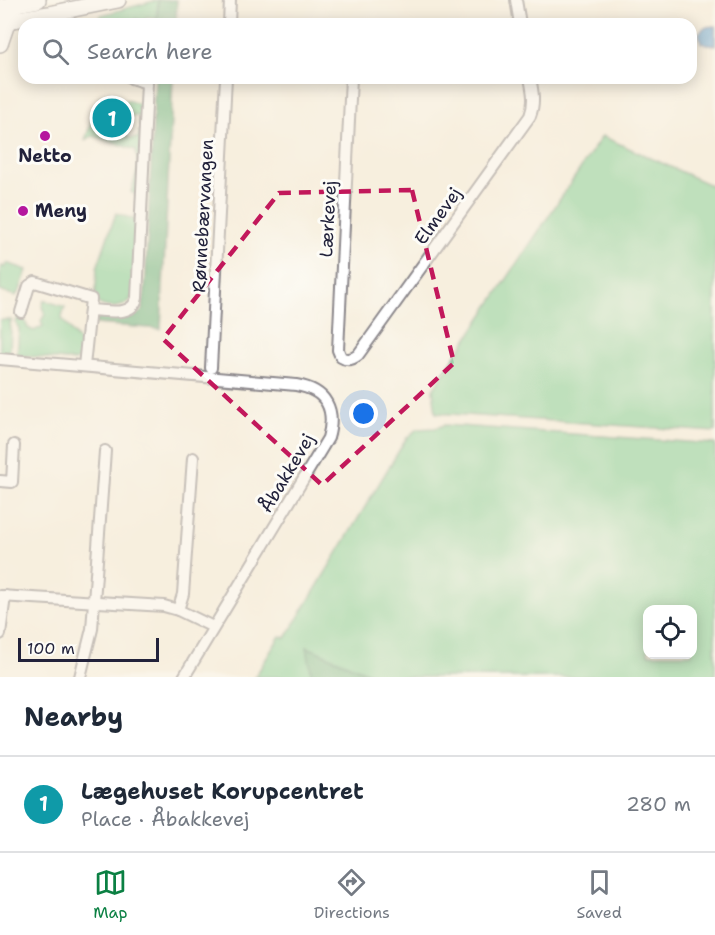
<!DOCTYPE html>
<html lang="en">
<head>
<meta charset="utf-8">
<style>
  :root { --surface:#fff; --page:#f2f2f3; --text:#1f2937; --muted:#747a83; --line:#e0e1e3; --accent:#0b8043 }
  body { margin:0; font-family:"Shantell Sans",sans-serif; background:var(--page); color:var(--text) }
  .controls { position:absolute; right:18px; bottom:18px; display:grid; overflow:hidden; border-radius:12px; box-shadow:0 3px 15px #0003 }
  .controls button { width:54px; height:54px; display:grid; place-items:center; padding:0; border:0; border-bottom:2px solid var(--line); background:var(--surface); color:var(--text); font:30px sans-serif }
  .scale { position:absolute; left:18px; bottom:15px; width:141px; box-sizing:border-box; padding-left:6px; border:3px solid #22223b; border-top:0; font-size:16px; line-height:21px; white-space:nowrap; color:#22223b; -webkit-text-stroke:4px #fdfcf7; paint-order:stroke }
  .you { position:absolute; left:364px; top:414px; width:21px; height:21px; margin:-15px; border:4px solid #fff; border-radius:50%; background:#1a73e8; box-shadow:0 0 0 9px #1a73e833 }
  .badge { display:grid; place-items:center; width:39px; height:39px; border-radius:50%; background:var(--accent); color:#fff; font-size:20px; font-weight:700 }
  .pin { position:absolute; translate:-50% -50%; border:3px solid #fff; box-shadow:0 2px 6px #0006 }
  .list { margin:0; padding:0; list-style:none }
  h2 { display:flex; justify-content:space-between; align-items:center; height:78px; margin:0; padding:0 24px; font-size:26px }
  h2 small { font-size:20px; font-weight:400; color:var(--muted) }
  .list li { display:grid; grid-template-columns:39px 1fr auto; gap:18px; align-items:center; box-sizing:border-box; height:96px; padding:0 24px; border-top:2px solid var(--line) }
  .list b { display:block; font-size:22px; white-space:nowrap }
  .list p { margin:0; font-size:20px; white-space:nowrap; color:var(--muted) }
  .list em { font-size:20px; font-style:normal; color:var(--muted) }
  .icon { flex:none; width:33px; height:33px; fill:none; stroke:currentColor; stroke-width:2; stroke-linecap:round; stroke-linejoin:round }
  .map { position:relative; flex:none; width:715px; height:677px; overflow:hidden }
  .search { position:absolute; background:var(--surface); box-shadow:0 3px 15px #0003; left:18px; right:18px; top:18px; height:66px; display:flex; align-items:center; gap:15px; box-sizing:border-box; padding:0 21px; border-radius:18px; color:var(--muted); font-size:22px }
  .sheet { height:174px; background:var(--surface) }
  nav { display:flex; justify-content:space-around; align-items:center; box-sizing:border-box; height:84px; border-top:2px solid var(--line); background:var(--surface); font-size:16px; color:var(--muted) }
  nav a { display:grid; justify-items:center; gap:3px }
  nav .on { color:var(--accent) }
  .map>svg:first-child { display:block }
  .green { fill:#7ace92; stroke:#4e7866; stroke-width:1.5; fill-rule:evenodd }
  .forest { fill:#63b17c; stroke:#426a5c; stroke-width:1.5 }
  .water { fill:#61a3d5; stroke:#426288; stroke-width:1.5 }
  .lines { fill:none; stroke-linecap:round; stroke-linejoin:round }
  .street-casing { stroke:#8c888c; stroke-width:14 }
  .secondary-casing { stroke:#8c888c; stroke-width:18 }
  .street { stroke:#fff; stroke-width:10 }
  .secondary { stroke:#fff; stroke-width:15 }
  .marked { fill:none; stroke:#c2185b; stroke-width:4.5; stroke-dasharray:12 8; stroke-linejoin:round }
  .poi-dot { fill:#b5179e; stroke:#fdfcf7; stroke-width:2 }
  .labels { text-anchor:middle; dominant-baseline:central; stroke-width:6; stroke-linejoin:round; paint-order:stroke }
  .poi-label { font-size:18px; font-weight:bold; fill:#22223b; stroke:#fdfcf7 }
  .street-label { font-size:18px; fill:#22223b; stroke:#fdfcf7 }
</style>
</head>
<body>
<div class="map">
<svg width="715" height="677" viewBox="0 0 715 677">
  <rect width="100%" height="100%" fill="#fdfcf7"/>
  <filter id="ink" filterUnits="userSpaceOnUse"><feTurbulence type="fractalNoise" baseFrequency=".0167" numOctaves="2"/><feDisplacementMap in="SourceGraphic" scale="12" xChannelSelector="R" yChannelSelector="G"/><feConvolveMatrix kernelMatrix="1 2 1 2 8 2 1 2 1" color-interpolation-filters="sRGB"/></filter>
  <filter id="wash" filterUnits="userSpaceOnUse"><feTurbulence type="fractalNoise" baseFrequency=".008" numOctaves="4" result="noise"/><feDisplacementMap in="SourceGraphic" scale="24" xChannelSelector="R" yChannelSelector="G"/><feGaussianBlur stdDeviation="1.35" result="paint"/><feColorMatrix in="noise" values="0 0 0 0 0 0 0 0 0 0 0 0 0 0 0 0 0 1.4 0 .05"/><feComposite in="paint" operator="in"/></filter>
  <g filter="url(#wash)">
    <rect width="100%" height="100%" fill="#f7efde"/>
    <!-- green -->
    <g class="green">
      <polygon points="158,0 157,18 146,17 144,21 136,19 134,24 98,24 101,15"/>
      <polygon points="100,96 125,102 126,100 142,105 141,124 139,124 139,116 130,116 130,113 100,104 94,121 106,126 106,128 125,134 129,138 138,138 139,131 141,131 138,201 136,203 136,195 131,192 138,168 136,150 93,136 85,140"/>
      <polygon points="602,136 715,187 715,432 436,413 433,390"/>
      <path d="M116,213L135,220V213L136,215L133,295C128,310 105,310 95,301L97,268Z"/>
      <polygon points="7,263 27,270 19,293 17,293 16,296 0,291 0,272 2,266 5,267"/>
      <path d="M44,300L65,307L62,317V319L82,345C82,352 82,358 75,361L17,355L19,329L16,323L18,317L25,320L28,328L34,331L43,326L41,321L45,314L42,307Z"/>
      <polygon points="0,320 12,320 10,324 11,328 10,353 8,355 0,354"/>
      <path d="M445,425L715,444V677H255L280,636L286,638L406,439L417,429L435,428ZM648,610H692V654H648Z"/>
    </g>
    <!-- forest -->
    <g class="forest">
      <polygon points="158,0 177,0 176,24 157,24"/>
      <polygon points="155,78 173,78 161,329 95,324 98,317 133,318 142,311 145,290"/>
      <polygon points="307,647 378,677 312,677"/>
    </g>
    <!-- water -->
    <polygon class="water" points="715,26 715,45 701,43 699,33 705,27"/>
  </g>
  <g filter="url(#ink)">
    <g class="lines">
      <defs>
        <g id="street">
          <polyline points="516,0 520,24"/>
          <polyline points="229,24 230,0"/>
          <path d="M351,78L338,350L341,357C347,361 353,359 358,355L530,116C535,103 533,92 530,78"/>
          <path d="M90,310C105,310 132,318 137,298L147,83L131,78"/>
          <polyline points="21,312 29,286 35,282 91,299 84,366"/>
          <path d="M0,359L296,385C327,390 336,410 328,438L184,677"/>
          <polyline points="211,368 226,78"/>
          <polyline points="0,481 12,482 14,445"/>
          <polyline points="0,596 164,606 178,610 213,627"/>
          <polyline points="178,610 183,594 193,458"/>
          <polyline points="0,634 5,596"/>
          <polyline points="80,677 92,629 105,451"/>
        </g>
        <g id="secondary">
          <polyline points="0,7 38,0"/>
          <polyline points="0,22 49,14 118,0"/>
          <polyline points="0,44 15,0"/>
        </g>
      </defs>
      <!-- street casing -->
      <use href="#street" class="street-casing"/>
      <!-- secondary casing -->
      <use href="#secondary" class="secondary-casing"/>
      <!-- street -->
      <use href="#street" class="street"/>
      <!-- secondary -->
      <use href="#secondary" class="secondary"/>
    </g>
  </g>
  <!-- marked area -->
  <path d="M0 0H715V677H0ZM412,190L454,363L322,485L163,339L279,193Z" fill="#f7efde" fill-opacity=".55" fill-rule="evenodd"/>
  <path class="marked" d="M412,190L454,363L322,485L163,339L279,193Z"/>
  <!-- markers -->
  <g class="poi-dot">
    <circle cx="45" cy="136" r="6"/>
    <circle cx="23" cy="211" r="6"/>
  </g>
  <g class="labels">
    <!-- poi labels -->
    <g class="poi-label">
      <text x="45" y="156">Netto</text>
      <text x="35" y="211" text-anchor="start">Meny</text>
    </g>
    <!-- street labels -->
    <g class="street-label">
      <text transform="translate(203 216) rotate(-87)">Rønnebærvangen</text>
      <text transform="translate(438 216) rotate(-54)">Elmevej</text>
      <text transform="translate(328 219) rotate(-87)">Lærkevej</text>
      <text transform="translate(287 473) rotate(-59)">Åbakkevej</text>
    </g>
  </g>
</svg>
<div class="controls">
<button><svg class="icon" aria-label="locate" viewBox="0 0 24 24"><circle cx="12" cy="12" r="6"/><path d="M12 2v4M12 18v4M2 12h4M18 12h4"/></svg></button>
</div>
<div class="scale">100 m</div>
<div class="you"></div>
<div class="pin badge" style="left:112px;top:118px;background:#0f9aa8">1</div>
<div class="search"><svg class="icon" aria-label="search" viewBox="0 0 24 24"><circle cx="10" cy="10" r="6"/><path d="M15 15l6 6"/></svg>Search here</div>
</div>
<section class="sheet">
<h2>Nearby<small></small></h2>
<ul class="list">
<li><span class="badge" style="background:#0f9aa8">1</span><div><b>Lægehuset Korupcentret</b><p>Place · Åbakkevej</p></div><em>280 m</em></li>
</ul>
</section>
<nav>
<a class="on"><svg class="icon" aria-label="map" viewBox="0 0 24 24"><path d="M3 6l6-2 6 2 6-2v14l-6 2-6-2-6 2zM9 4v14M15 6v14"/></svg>Map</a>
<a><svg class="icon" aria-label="directions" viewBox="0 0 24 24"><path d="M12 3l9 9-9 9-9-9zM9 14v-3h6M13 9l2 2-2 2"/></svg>Directions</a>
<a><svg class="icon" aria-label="saved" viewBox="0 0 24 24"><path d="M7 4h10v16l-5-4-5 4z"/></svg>Saved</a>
</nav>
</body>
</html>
